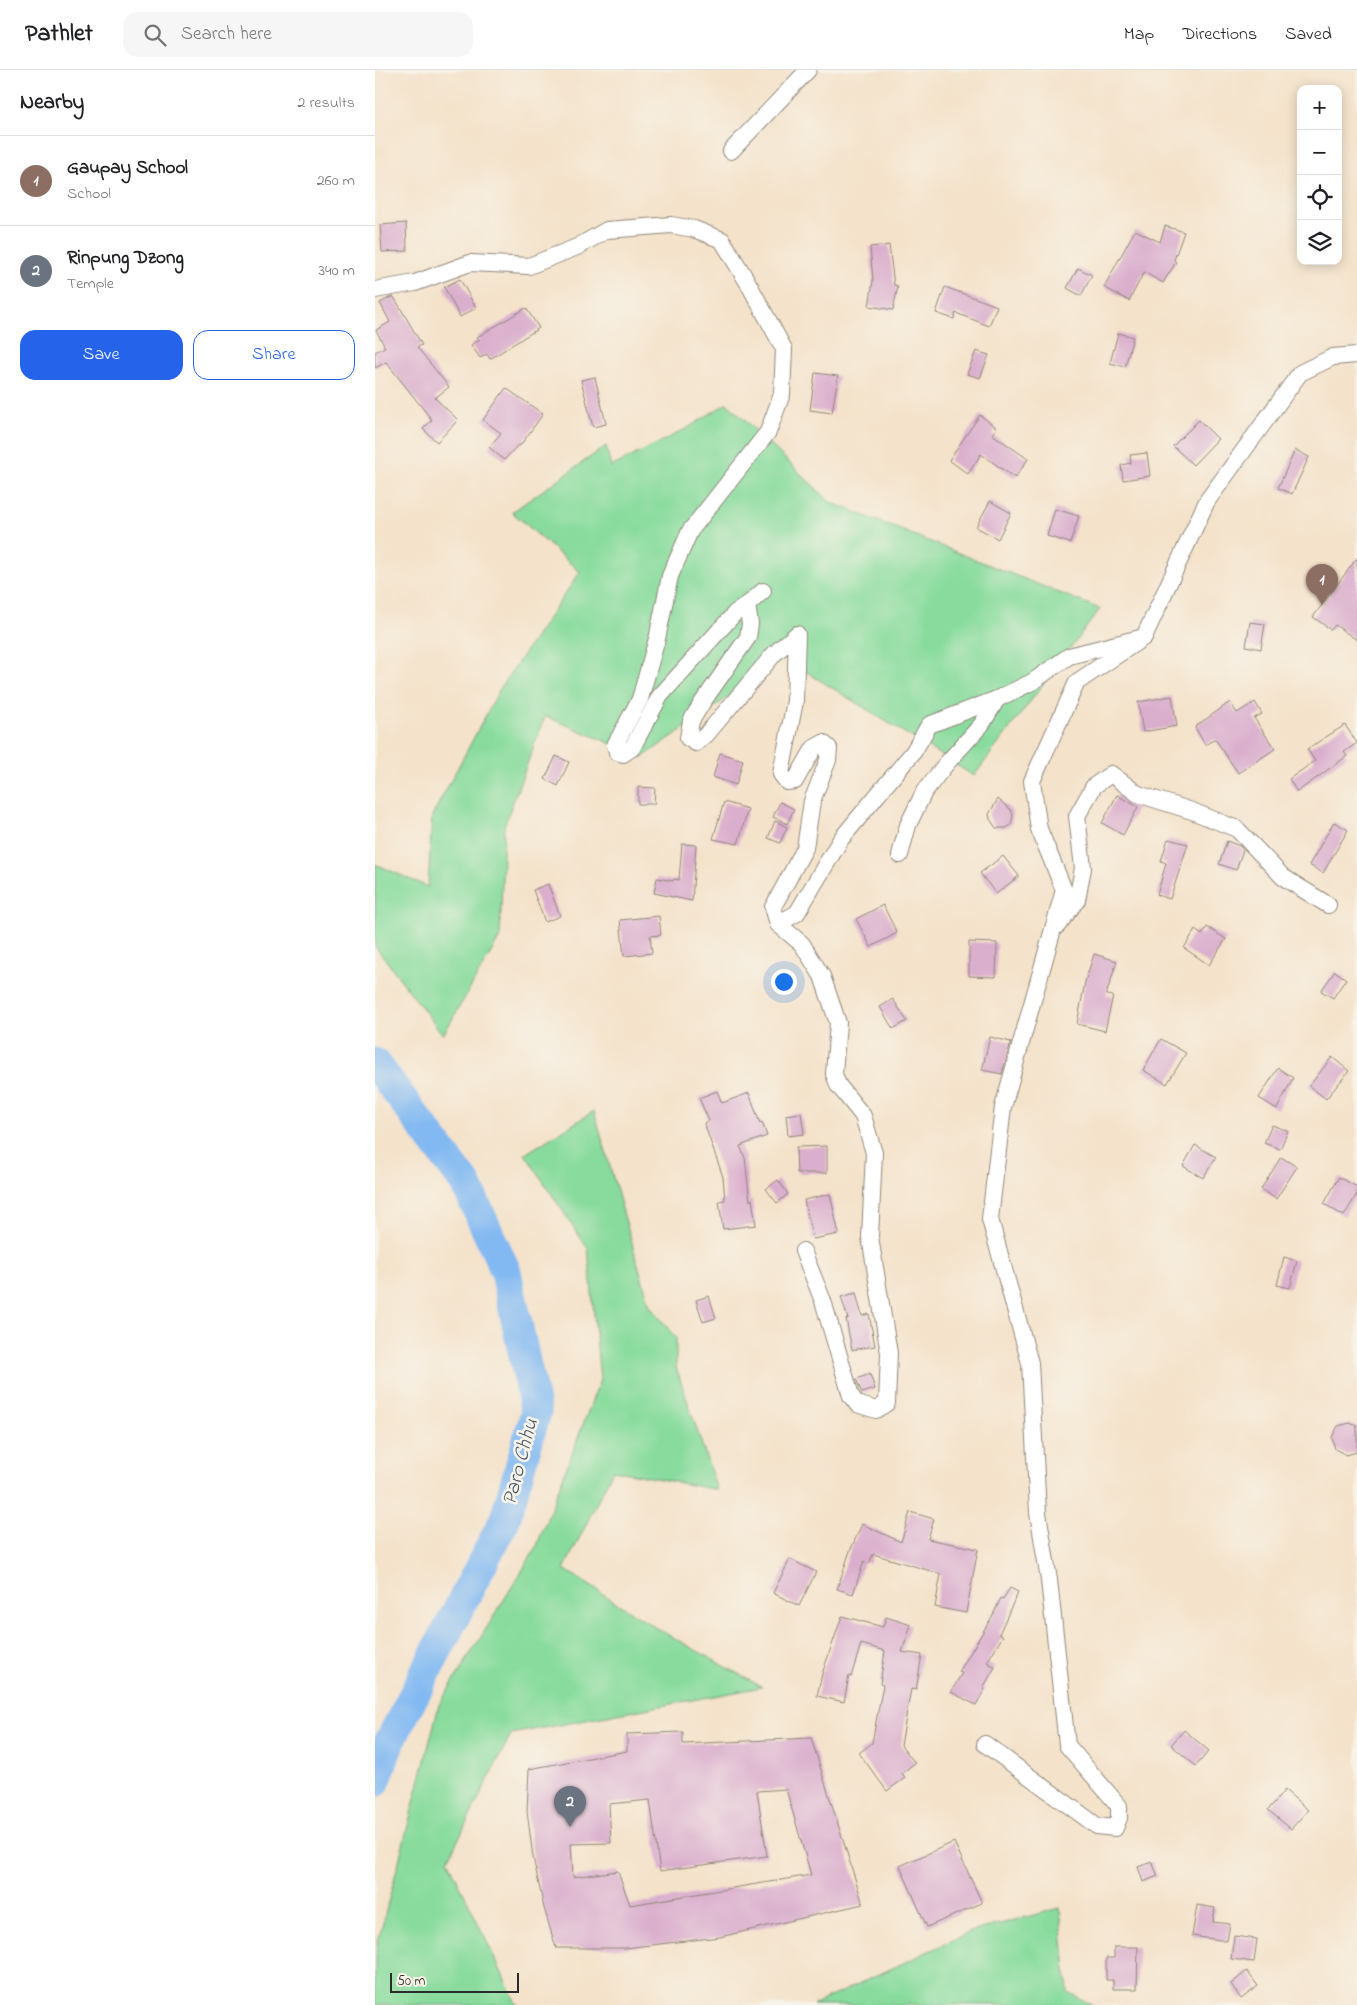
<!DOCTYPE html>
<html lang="en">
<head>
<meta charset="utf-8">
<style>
  :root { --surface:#fff; --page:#f6f6f6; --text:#202124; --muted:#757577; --line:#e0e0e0; --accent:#2563eb }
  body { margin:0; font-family:"Indie Flower",sans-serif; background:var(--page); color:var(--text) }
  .controls { position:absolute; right:15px; top:15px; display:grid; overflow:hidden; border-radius:10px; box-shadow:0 2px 12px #0003 }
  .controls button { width:45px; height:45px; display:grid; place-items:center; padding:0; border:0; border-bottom:1px solid var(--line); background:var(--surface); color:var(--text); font:25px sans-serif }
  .scale { position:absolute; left:15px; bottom:12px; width:129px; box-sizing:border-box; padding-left:5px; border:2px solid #2b2b2b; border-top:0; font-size:14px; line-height:18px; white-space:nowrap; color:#2b2b2b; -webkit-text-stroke:4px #f7f3e8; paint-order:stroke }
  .you { position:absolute; left:408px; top:911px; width:18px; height:18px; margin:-12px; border:4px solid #fff; border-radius:50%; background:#1a73e8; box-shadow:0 0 0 8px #1a73e833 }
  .badge { display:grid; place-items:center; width:32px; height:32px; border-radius:50%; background:var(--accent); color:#fff; font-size:16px; font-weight:700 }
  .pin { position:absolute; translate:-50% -41px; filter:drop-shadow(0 1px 2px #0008) }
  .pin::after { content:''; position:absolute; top:26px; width:18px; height:15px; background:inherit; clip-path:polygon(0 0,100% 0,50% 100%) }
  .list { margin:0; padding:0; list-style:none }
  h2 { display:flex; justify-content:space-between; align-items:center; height:65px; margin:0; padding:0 20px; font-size:21px }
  h2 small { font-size:16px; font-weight:400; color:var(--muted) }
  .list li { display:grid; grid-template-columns:32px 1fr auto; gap:15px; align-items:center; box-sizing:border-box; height:90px; padding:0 20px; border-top:1px solid var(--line) }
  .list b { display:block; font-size:19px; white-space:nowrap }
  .list p { margin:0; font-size:16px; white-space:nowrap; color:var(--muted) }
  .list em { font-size:16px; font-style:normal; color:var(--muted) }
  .actions { display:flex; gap:10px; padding:15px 20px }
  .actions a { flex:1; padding:11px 0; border:1px solid var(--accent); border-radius:15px; text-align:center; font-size:18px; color:var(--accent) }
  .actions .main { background:var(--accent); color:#fff }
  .icon { flex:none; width:28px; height:28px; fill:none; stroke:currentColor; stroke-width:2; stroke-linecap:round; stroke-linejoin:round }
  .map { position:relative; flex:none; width:982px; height:1935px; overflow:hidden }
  header { display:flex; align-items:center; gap:30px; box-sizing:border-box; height:70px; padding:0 25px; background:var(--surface); border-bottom:1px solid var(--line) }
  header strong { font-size:24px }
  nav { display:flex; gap:28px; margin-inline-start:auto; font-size:18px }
  .search { width:350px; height:45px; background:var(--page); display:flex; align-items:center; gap:12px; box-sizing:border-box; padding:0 18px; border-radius:15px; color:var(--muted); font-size:19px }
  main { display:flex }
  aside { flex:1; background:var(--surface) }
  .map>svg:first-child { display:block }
  .green { fill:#88db9d; stroke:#5a8364 }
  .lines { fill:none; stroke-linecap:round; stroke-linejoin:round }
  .river { stroke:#82b9f2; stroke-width:31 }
  .building { fill:#daafcd; fill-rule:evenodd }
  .minor-casing { stroke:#90867a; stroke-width:18 }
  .minor { stroke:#fff; stroke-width:16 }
  .labels { text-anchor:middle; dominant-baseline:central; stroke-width:5; stroke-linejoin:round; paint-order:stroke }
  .water-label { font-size:21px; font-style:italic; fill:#455667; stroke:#f7f3e8 }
</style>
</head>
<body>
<header>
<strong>Pathlet</strong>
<div class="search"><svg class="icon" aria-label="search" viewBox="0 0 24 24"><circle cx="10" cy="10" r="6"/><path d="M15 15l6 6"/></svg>Search here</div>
<nav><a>Map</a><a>Directions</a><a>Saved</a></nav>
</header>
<main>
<aside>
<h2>Nearby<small>2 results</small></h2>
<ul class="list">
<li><span class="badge" style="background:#8d6e63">1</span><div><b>Gaupay School</b><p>School</p></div><em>260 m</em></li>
<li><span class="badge" style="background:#6b7280">2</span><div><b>Rinpung Dzong</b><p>Temple</p></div><em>340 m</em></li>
</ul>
<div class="actions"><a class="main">Save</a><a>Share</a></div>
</aside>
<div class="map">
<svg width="982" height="1935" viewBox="0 0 982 1935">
  <rect width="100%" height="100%" fill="#f7f3e8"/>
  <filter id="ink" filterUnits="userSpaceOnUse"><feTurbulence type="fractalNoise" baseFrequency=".02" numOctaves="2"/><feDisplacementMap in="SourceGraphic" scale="10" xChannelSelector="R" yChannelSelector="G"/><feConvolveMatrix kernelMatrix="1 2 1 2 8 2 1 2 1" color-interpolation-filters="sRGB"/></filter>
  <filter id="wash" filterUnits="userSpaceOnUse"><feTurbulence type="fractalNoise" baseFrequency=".0096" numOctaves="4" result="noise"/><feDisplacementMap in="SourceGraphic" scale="20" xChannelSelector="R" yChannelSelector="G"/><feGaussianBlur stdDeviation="1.12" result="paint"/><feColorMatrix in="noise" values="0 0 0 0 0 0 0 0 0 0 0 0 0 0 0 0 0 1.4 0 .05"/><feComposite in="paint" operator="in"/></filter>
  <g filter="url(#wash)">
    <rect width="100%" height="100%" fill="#f4e2ca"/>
    <!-- green -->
    <g class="green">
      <polygon points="352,333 455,432 725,539 599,706 409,588 268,687 170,646 129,756 125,867 68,965 0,876 0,794 53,817 57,746 126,617 205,502 137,442 231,376 236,397 311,359"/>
      <polygon points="219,1041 275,1236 301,1268 301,1297 342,1420 238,1400 189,1499 281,1558 387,1617 136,1664 73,1790 142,1935 0,1935 0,1884 64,1635 161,1478 225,1310 213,1179 150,1084"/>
      <polygon points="685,1838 693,1922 717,1935 438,1935 595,1862"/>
    </g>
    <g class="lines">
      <!-- river -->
      <polyline class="river" points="0,993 91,1114 131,1202 161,1342 130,1449 14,1673 0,1712"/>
    </g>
    <g id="blocks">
      <!-- building -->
      <g class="building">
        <polygon points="31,153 32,181 7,182 5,155"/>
        <polygon points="790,156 809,162 799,190 801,192 788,213 769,202 754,231 729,217 760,160 785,172"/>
        <polygon points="514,175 519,215 523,216 518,240 494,236 498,211 495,177"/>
        <polygon points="703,198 717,205 706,226 692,218"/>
        <polygon points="85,209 101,238 85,247 69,217"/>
        <polygon points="570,217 622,236 614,256 581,243 579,249 561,243"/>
        <polygon points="16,227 19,227 47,275 42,277 74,317 60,328 83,350 62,372 48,359 57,350 11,292 0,298 0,282 10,277 1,260 15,252 5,233"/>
        <polygon points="151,238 164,258 115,289 112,284 105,288 96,275 104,270 102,267"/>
        <polygon points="743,263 758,267 750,297 735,293"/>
        <polygon points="601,281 614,285 605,308 592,304"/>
        <polygon points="440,303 463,306 457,343 435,340"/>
        <polygon points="220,307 231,354 218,357 206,310"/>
        <polygon points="131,318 168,344 145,376 143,375 129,390 114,377 126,363 108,350"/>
        <polygon points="605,345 622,358 617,364 653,389 640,408 606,384 593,404 574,390"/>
        <polygon points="824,350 843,369 818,395 798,376"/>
        <polygon points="920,380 934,387 917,424 903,418"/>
        <polygon points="772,383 775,406 748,410 746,395 756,393 755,385"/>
        <polygon points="615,431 636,443 623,469 601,457"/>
        <polygon points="680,439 704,446 695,473 672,466"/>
        <polygon points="982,488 982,570 960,555 956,560 938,547"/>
        <polygon points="875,552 890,554 886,579 871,576"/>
        <polygon points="797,626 802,656 768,662 763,632"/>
        <polygon points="855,632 862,643 880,632 887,644 879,648 900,679 863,703 840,669 830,675 820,657"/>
        <polygon points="970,655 982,673 969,682 972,686 922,722 914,709 940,691 932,679"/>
        <polygon points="345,683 368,690 361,715 338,707"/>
        <polygon points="181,686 194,692 183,716 170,709"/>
        <polygon points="263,717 280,718 279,734 263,734"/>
        <polygon points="742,725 763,737 748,765 727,753"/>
        <polygon points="623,729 636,740 638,745 636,755 631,758 621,758 615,749 614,744"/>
        <polygon points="349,732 373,739 363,774 338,769"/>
        <polygon points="405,732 419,739 412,754 398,747"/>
        <polygon points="400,751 412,757 405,773 393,768"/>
        <polygon points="959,752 973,760 948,803 934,795"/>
        <polygon points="793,769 813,774 795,829 782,825 791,793 786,791"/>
        <polygon points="852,771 865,776 868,780 861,800 844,794"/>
        <polygon points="307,774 321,775 317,831 279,823 282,808 298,811 299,809 304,810"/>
        <polygon points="628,786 644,806 621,824 605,803"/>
        <polygon points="173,814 185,846 170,852 158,820"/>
        <polygon points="508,835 522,863 496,877 481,849"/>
        <polygon points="284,846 286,865 275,866 277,883 249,886 245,850"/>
        <polygon points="832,857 851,869 834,895 809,878 820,860 827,865"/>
        <polygon points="594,872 622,873 621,907 594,906"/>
        <polygon points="719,884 742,891 731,925 738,926 730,961 702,954 710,912"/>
        <polygon points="960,901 971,909 958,928 946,921"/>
        <polygon points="518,929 532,951 518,959 505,937"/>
        <polygon points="615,967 636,972 627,1004 607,1000"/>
        <polygon points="786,969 811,983 792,1014 768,1000"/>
        <polygon points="957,987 974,1001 951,1029 934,1016"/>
        <polygon points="903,998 918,1008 902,1039 884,1028"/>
        <polygon points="342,1021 347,1033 374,1023 385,1053 387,1052 392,1066 365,1076 370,1088 375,1131 377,1129 381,1155 348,1159 344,1131 350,1130 348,1107 329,1053 334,1051 324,1028"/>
        <polygon points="426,1043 429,1064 413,1066 411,1045"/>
        <polygon points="897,1055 913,1061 905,1079 889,1073"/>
        <polygon points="820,1075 841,1087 828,1108 808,1096"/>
        <polygon points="452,1076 452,1103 422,1103 421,1077"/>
        <polygon points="906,1087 922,1097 901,1129 886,1119"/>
        <polygon points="964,1107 982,1117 982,1124 969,1146 949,1134"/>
        <polygon points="403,1110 413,1124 402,1133 391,1119"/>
        <polygon points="455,1124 464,1164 438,1169 429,1130"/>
        <polygon points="909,1187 922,1191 915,1218 902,1215"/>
        <polygon points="481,1223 487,1246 494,1244 500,1276 477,1280 471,1249 473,1249 466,1227"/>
        <polygon points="334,1226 341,1248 328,1252 321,1230"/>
        <polygon points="495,1304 500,1319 487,1323 481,1309"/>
        <polygon points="975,1353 982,1356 982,1382 971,1385 960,1379 957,1367 963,1356"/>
        <polygon points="535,1442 559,1449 553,1469 603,1479 591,1543 560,1537 566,1504 498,1484 494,1494 489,1491 478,1524 462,1519 475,1481 487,1454 526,1472"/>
        <polygon points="415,1489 441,1502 424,1536 398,1523"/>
        <polygon points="635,1518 643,1522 624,1564 628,1566 612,1592 620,1597 608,1618 610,1619 601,1635 576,1622 587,1603 584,1602 618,1545 626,1528 628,1529"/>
        <polygon points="467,1546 508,1557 511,1547 536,1555 527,1582 547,1585 541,1620 536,1619 526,1675 540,1693 527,1703 530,1708 512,1721 484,1683 497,1673 508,1615 505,1614 510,1581 486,1574 476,1607 474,1606 469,1632 442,1626 447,1604"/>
        <polygon points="809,1660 834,1681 821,1696 796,1675"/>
        <path d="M308,1662V1674L436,1668L488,1834L345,1867L250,1878H181L169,1838L158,1787L152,1741L154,1699L252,1681V1664ZM411,1719L436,1805L255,1835L243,1801L198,1807L196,1774L236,1773L234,1734L275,1730L285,1801L392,1786L382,1721Z"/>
        <polygon points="910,1720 933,1740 916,1759 893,1740"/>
        <polygon points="579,1772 607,1833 552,1857 525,1796"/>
        <polygon points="777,1792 783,1806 768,1812 763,1797"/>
        <polygon points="822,1835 840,1838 838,1852 855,1854 852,1871 817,1866"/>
        <polygon points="859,1866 882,1869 879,1892 856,1889"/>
        <polygon points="739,1877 763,1877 762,1919 738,1919 738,1910 731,1910 731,1888 739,1888"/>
        <polygon points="872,1901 883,1916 866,1929 856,1914"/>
      </g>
    </g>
  </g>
  <g filter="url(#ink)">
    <use href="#blocks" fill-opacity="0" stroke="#90867a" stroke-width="1"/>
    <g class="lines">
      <defs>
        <g id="minor">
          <polyline points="356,81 433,0"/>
          <polyline points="0,220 40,213 95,193 154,196 202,177 232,160 296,155 319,159 347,170 372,211 409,279 407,324 393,362 315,461 295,506 282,569 265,629 240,675 242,682 248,684 257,678 285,626 360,543 372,535 375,554 373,567 327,633 316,651 313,668 321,673 331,665 399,584 422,564 420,631 406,704 412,712 420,711 439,678 448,673 454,678 453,690 437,731 430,778 398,837 403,854 422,843 466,769 539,681 554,655 622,629 657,612 694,586 769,567"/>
          <polyline points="372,535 388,521"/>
          <polyline points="525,785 533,755 549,722 571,694 607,654 622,629"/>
          <polyline points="403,854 427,874 447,906 463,953 459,1004 463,1015 488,1046 499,1083 495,1167 514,1283 512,1333 501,1340 482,1334 476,1326 448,1231 428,1181"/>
          <polyline points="683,855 702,830 708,798 702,746 719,716 736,704 763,724 817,741 862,759 908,807 953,835"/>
          <polyline points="610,1674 722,1756 740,1758 744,1748 744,1736 692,1675 674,1510 663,1443 655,1293 615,1149 628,1037 689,820 664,759 657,711 702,612 769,567 832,431 925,303 958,287 982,285"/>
        </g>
      </defs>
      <!-- minor casing -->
      <use href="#minor" class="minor-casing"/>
      <!-- minor -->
      <use href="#minor" class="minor"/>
    </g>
  </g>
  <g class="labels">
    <!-- water labels -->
    <g class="water-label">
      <text transform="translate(146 1392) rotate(-75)">Paro Chhu</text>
    </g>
  </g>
</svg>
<div class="controls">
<button>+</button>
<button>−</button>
<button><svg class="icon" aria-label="locate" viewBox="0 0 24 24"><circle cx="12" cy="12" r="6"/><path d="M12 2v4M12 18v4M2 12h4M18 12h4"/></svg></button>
<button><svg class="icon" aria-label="layers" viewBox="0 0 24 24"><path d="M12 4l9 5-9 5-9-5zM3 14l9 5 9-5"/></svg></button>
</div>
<div class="scale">50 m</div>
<div class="you"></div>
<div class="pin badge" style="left:947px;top:535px;background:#8d6e63">1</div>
<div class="pin badge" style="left:195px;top:1757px;background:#6b7280">2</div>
</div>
</main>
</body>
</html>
